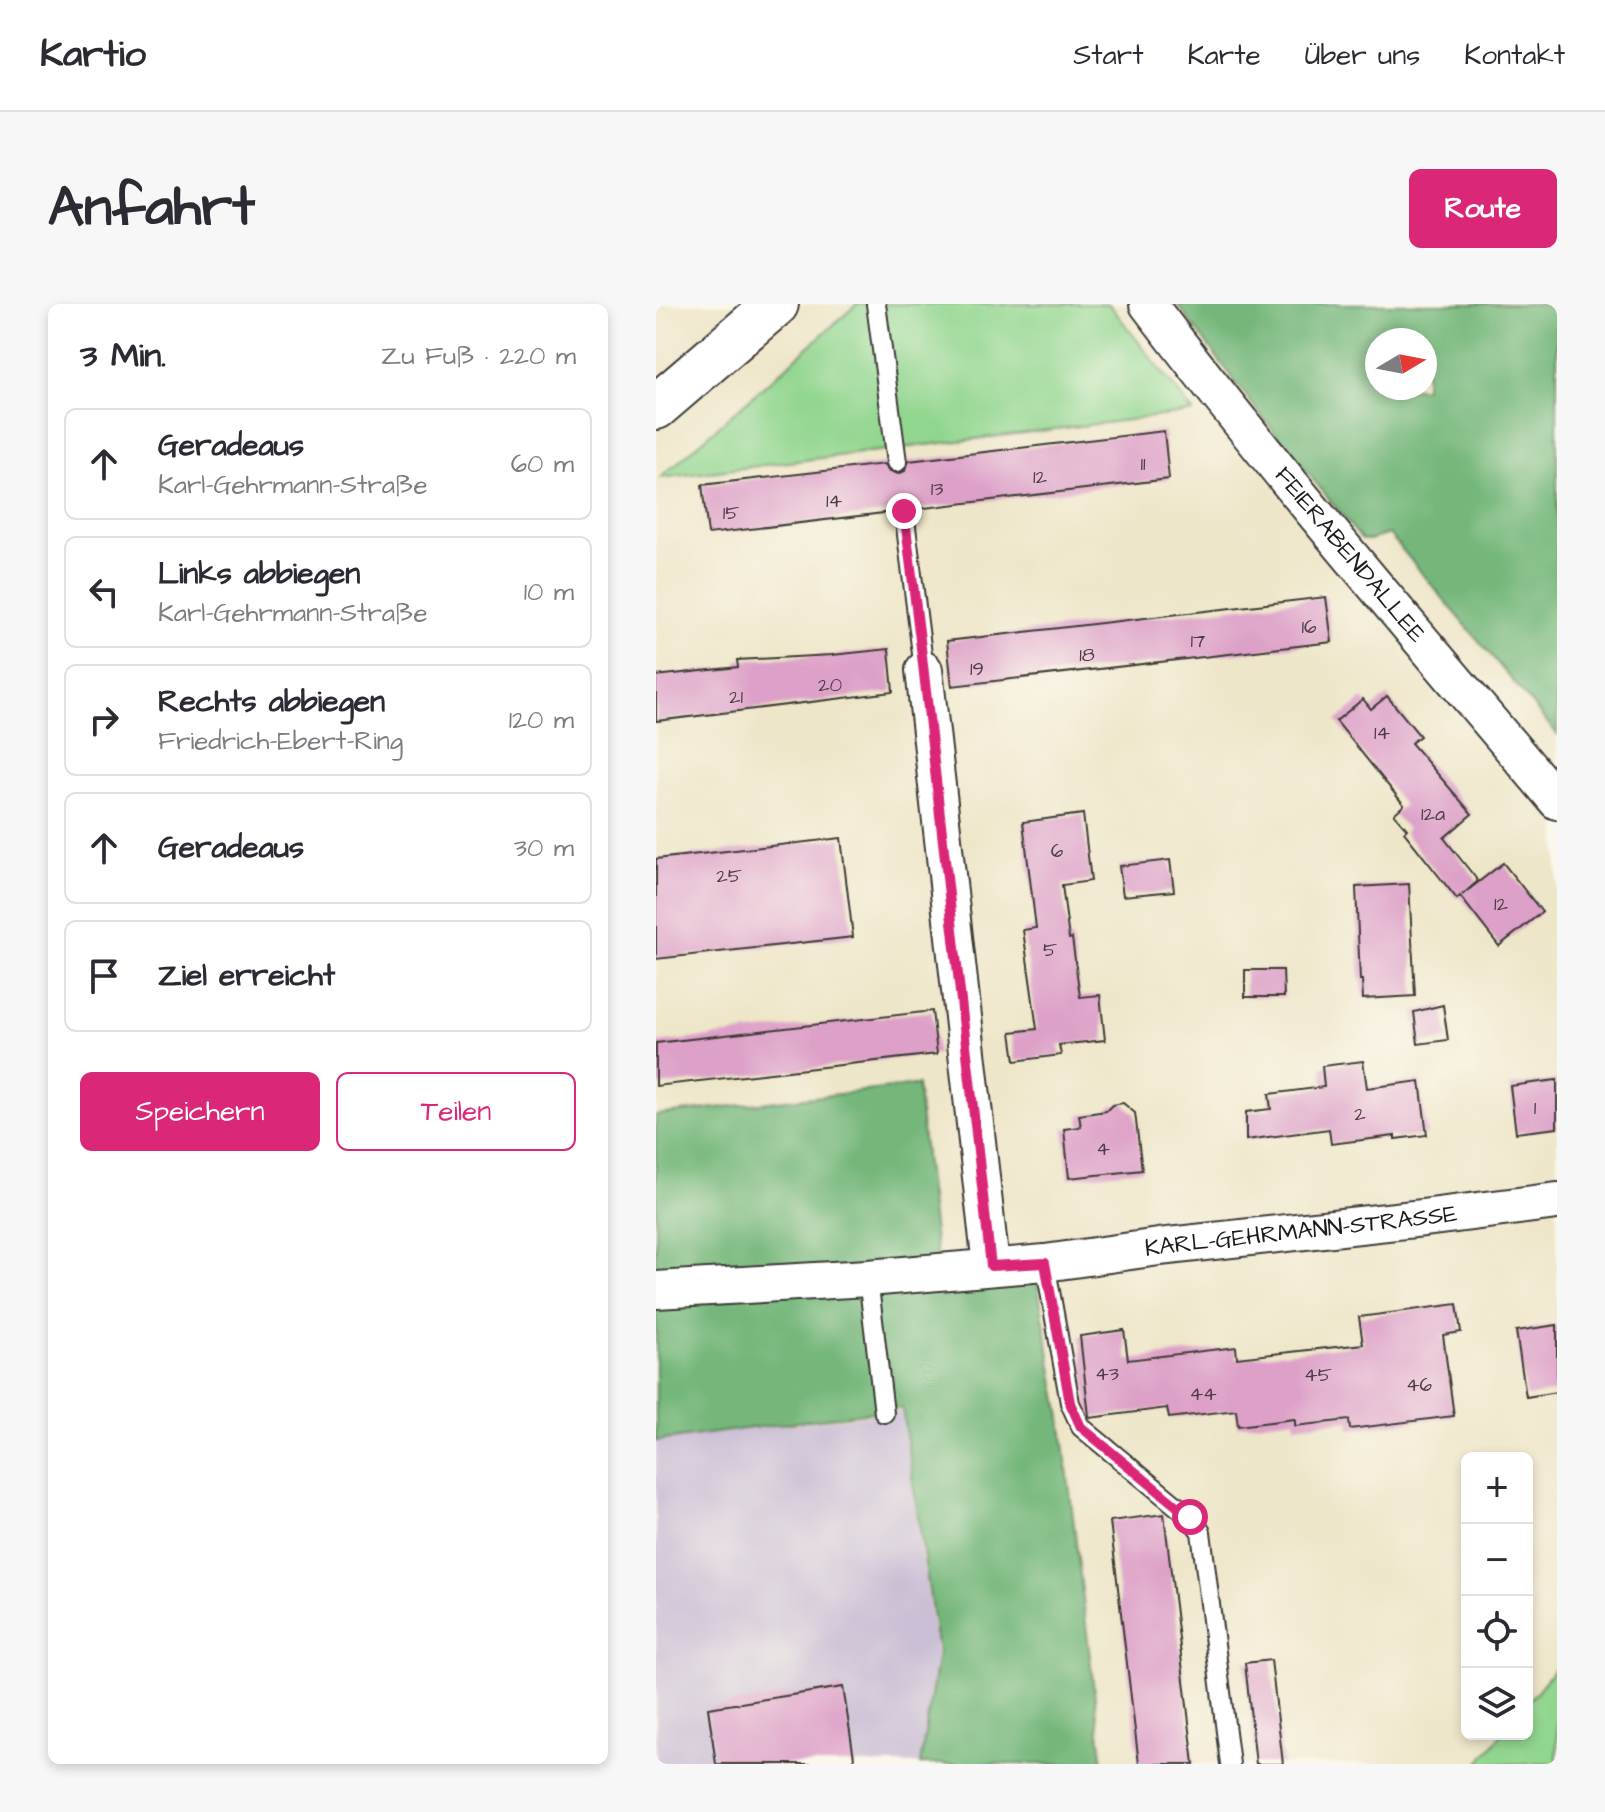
<!DOCTYPE html>
<html lang="de">
<head>
<meta charset="utf-8">
<style>
  :root { --surface:#fff; --page:#f7f7f7; --text:#2b2b33; --muted:#7c7c81; --line:#e1e1e2; --accent:#db2777 }
  body { margin:0; font-family:"Architects Daughter",sans-serif; background:var(--page); color:var(--text) }
  .controls { position:absolute; right:24px; bottom:24px; display:grid; overflow:hidden; border-radius:12px; box-shadow:0 4px 12px #0003 }
  .controls button { width:72px; height:72px; display:grid; place-items:center; padding:0; border:0; border-bottom:2px solid var(--line); background:var(--surface); color:var(--text); font:40px sans-serif }
  .compass { position:absolute; left:709px; top:24px; width:72px; height:72px; border-radius:50%; background:var(--surface); box-shadow:0 4px 12px #0003; rotate:80deg }
  .stop { position:absolute; width:24px; height:24px; margin:-18px; border:6px solid #db2777; border-radius:50%; background:#fff }
  .stop.end { background:#db2777; border-color:#fff; box-shadow:0 2px 8px #0008 }
  .list { margin:0; padding:0; list-style:none }
  h2 { display:flex; justify-content:space-between; align-items:center; height:104px; margin:0; padding:0 32px; font-size:34px }
  h2 small { font-size:26px; font-weight:400; color:var(--muted) }
  .list li { display:grid; grid-template-columns:52px 1fr auto; gap:24px; align-items:center; box-sizing:border-box; height:112px; margin:0 16px 16px; padding:0 16px; border:2px solid var(--line); border-radius:12px }
  .list b { display:block; font-size:30px; white-space:nowrap }
  .list p { margin:0; font-size:26px; white-space:nowrap; color:var(--muted) }
  .list em { font-size:26px; font-style:normal; color:var(--muted) }
  .actions { display:flex; gap:16px; padding:24px 32px }
  .actions a { flex:1; padding:18px 0; border:2px solid var(--accent); border-radius:12px; text-align:center; font-size:28px; color:var(--accent) }
  .actions .main { background:var(--accent); color:#fff }
  .icon { flex:none; width:44px; height:44px; fill:none; stroke:currentColor; stroke-width:2; stroke-linecap:round; stroke-linejoin:round }
  .map { position:relative; flex:none; width:901px; height:1460px; overflow:hidden; border-radius:12px }
  header { display:flex; align-items:center; gap:48px; box-sizing:border-box; height:112px; padding:0 40px; background:var(--surface); border-bottom:2px solid var(--line) }
  header strong { font-size:38px }
  nav { display:flex; gap:44px; margin-inline-start:auto; font-size:28px }
  .intro { display:flex; align-items:center; justify-content:space-between; box-sizing:border-box; height:192px; padding:0 48px }
  h1 { margin:0; font-size:56px }
  .button { padding:20px 36px; border-radius:12px; background:var(--accent); color:#fff; font-size:28px; font-weight:700 }
  main { display:flex; gap:48px; padding:0 48px }
  aside { flex:1; background:var(--surface); border-radius:12px; box-shadow:0 4px 12px #0003 }
  .map>svg:first-child { display:block }
  .industrial { fill:#cbbfd5 }
  .green { fill:#91d68f; stroke:#567956; stroke-width:2 }
  .forest { fill:#74b77a; stroke:#486a4b; stroke-width:2; fill-rule:evenodd }
  .building { fill:#dda0c8 }
  .lines { fill:none; stroke-linecap:round; stroke-linejoin:round }
  .lane-casing { stroke:#3c3a36; stroke-width:22 }
  .street-casing { stroke:#3c3a36; stroke-width:40 }
  .secondary-casing { stroke:#3c3a36; stroke-width:48 }
  .lane { stroke:#fff; stroke-width:18 }
  .street { stroke:#fff; stroke-width:36 }
  .secondary { stroke:#fff; stroke-width:44 }
  .route { stroke:#db2777; stroke-width:10 }
  .labels { text-anchor:middle; dominant-baseline:central; stroke-width:6; stroke-linejoin:round; paint-order:stroke }
  .number-label { font-size:20px; fill:#4c3d47 }
  .street-label { font-size:24px; fill:#1c1c1c; stroke:#fbf7ec }
</style>
</head>
<body>
<header>
<strong>Kartio</strong>
<nav><a>Start</a><a>Karte</a><a>Über uns</a><a>Kontakt</a></nav>
</header>
<div class="intro"><h1>Anfahrt</h1><a class="button">Route</a></div>
<main>
<aside>
<h2>3 Min.<small>Zu Fuß · 220 m</small></h2>
<ul class="list">
<li><svg class="icon" aria-label="ahead" viewBox="0 0 24 24"><path d="M12 20V5M6 11l6-6 6 6"/></svg><div><b>Geradeaus</b><p>Karl-Gehrmann-Straße</p></div><em>60 m</em></li>
<li><svg class="icon" aria-label="left" viewBox="0 0 24 24"><path d="M17 20v-9H6M10 6l-5 5 5 5"/></svg><div><b>Links abbiegen</b><p>Karl-Gehrmann-Straße</p></div><em>10 m</em></li>
<li><svg class="icon" aria-label="right" viewBox="0 0 24 24"><path d="M7 20v-9h11M14 6l5 5-5 5"/></svg><div><b>Rechts abbiegen</b><p>Friedrich-Ebert-Ring</p></div><em>120 m</em></li>
<li><svg class="icon" aria-label="ahead" viewBox="0 0 24 24"><path d="M12 20V5M6 11l6-6 6 6"/></svg><div><b>Geradeaus</b></div><em>30 m</em></li>
<li><svg class="icon" aria-label="arrive" viewBox="0 0 24 24"><path d="M6 21V4h12l-3 4 3 4H6"/></svg><div><b>Ziel erreicht</b></div></li>
</ul>
<div class="actions"><a class="main">Speichern</a><a>Teilen</a></div>
</aside>
<div class="map">
<svg width="901" height="1460" viewBox="0 0 901 1460">
  <rect width="100%" height="100%" fill="#fbf7ec"/>
  <filter id="ink" filterUnits="userSpaceOnUse"><feTurbulence type="fractalNoise" baseFrequency=".0125" numOctaves="2"/><feDisplacementMap in="SourceGraphic" scale="16" xChannelSelector="R" yChannelSelector="G"/><feConvolveMatrix kernelMatrix="1 2 1 2 8 2 1 2 1" color-interpolation-filters="sRGB"/></filter>
  <filter id="wash" filterUnits="userSpaceOnUse"><feTurbulence type="fractalNoise" baseFrequency=".006" numOctaves="4" result="noise"/><feDisplacementMap in="SourceGraphic" scale="32" xChannelSelector="R" yChannelSelector="G"/><feGaussianBlur stdDeviation="1.8" result="paint"/><feColorMatrix in="noise" values="0 0 0 0 0 0 0 0 0 0 0 0 0 0 0 0 0 1.4 0 .05"/><feComposite in="paint" operator="in"/></filter>
  <g filter="url(#wash)">
    <rect width="100%" height="100%" fill="#eee6c9"/>
    <!-- industrial -->
    <polygon class="industrial" points="245,1107 280,1350 263,1460 0,1460 0,1138"/>
    <!-- green -->
    <g class="green">
      <polygon points="201,0 453,0 537,108 4,174"/>
      <polygon points="901,1362 901,1460 822,1460 846,1430 871,1430 871,1399"/>
    </g>
    <!-- forest -->
    <g class="forest">
      <path d="M521,0H901V430L733,230L714,236H706L599,104ZM721,36H769V84H721Z"/>
      <polygon points="261,781 284,982 380,972 405,1114 447,1460 264,1460 282,1349 246,1104 0,1137 0,811"/>
    </g>
    <g id="blocks">
      <!-- building -->
      <g class="building">
        <polygon points="508,127 513,175 260,205 257,199 247,195 240,198 236,208 52,230 46,181 229,160 232,166 242,170 249,167 253,157"/>
        <polygon points="670,293 676,338 296,382 291,337"/>
        <polygon points="233,345 237,388 0,417 0,372 82,363 81,356 176,351"/>
        <polygon points="731,392 764,432 755,439 816,510 788,534 822,577 806,591 847,559 886,608 843,642 804,592 801,595 748,528 751,525 738,510 748,501 680,417 707,395 715,405"/>
        <polygon points="427,510 435,577 406,581 413,635 416,634 424,693 444,691 449,736 403,741 405,751 359,757 355,728 381,725 367,626 380,624 367,518"/>
        <polygon points="185,534 197,633 0,655 0,555"/>
        <polygon points="514,556 518,587 467,592 463,562"/>
        <polygon points="753,580 759,692 707,695 706,676 704,676 700,583"/>
        <polygon points="589,666 627,666 628,693 589,693"/>
        <polygon points="787,701 792,736 762,740 758,708"/>
        <polygon points="276,707 281,750 0,782 0,739"/>
        <polygon points="707,757 711,784 764,777 771,831 739,835 739,832 675,840 673,825 590,836 590,808 615,805 613,790 668,783 666,762"/>
        <polygon points="901,776 901,824 860,829 854,782"/>
        <polygon points="467,799 479,809 486,866 413,874 408,825 425,823 423,811 450,807 456,801"/>
        <polygon points="801,1000 805,1028 787,1031 798,1112 694,1125 693,1116 639,1122 639,1115 582,1122 580,1106 513,1114 511,1104 434,1114 433,1112 424,1032 468,1026 472,1056 580,1043 581,1054 707,1040 703,1013"/>
        <polygon points="901,1021 901,1088 870,1093 860,1027"/>
        <polygon points="508,1210 538,1460 483,1460 454,1217"/>
        <polygon points="615,1356 627,1460 600,1460 589,1359"/>
        <polygon points="187,1383 199,1460 60,1460 52,1404"/>
      </g>
    </g>
  </g>
  <g filter="url(#ink)">
    <use href="#blocks" fill-opacity="0" stroke="#3c3a36" stroke-width="2"/>
    <g class="lines">
      <defs>
        <g id="lane">
          <polyline points="220,0 241,158"/>
          <polyline points="248,207 268,366"/>
          <polyline points="389,959 414,1099 425,1123 534,1213 545,1228 574,1460"/>
          <polyline points="212,974 228,1109"/>
        </g>
        <g id="street">
          <path id="s1" d="M492,0C622,171 763,333 901,497"/>
          <polyline points="268,366 335,962"/>
          <path id="s2" d="M0,986L212,974L389,959L503,943L767,914L901,897"/>
        </g>
        <polyline id="secondary" points="0,103 120,0"/>
      </defs>
      <!-- lane casing -->
      <use href="#lane" class="lane-casing"/>
      <!-- street casing -->
      <use href="#street" class="street-casing"/>
      <!-- secondary casing -->
      <use href="#secondary" class="secondary-casing"/>
      <!-- lane -->
      <use href="#lane" class="lane"/>
      <!-- street -->
      <use href="#street" class="street"/>
      <!-- secondary -->
      <use href="#secondary" class="secondary"/>
    </g>
  </g>
  <g class="lines" filter="url(#ink)">
    <!-- route -->
    <polyline class="route" points="248,207 266,352 335,962 389,959 414,1099 425,1123 534,1213"/>
  </g>
  <g class="labels">
    <!-- number labels -->
    <g class="number-label">
      <text x="487" y="160">11</text>
      <text x="384" y="173">12</text>
      <text x="281" y="185">13</text>
      <text x="178" y="197">14</text>
      <text x="75" y="209">15</text>
      <text x="653" y="323">16</text>
      <text x="542" y="337">17</text>
      <text x="431" y="351">18</text>
      <text x="321" y="365">19</text>
      <text x="174" y="381">20</text>
      <text x="80" y="393">21</text>
      <text x="726" y="429">14</text>
      <text x="777" y="510">12a</text>
      <text x="401" y="547">6</text>
      <text x="73" y="572">25</text>
      <text x="845" y="600">12</text>
      <text x="394" y="646">5</text>
      <text x="879" y="804">1</text>
      <text x="704" y="810">2</text>
      <text x="447" y="845">4</text>
      <text x="451" y="1070">43</text>
      <text x="662" y="1071">45</text>
      <text x="763" y="1081">46</text>
      <text x="547" y="1090">44</text>
    </g>
    <!-- street labels -->
    <g class="street-label">
      <text stroke="none"><textPath href="#s1" startOffset="322">FEIERABENDALLEE</textPath></text>
      <text stroke="none"><textPath href="#s2" startOffset="648">KARL-GEHRMANN-STRASSE</textPath></text>
    </g>
  </g>
</svg>
<div class="controls">
<button>+</button>
<button>−</button>
<button><svg class="icon" aria-label="locate" viewBox="0 0 24 24"><circle cx="12" cy="12" r="6"/><path d="M12 2v4M12 18v4M2 12h4M18 12h4"/></svg></button>
<button><svg class="icon" aria-label="layers" viewBox="0 0 24 24"><path d="M12 4l9 5-9 5-9-5zM3 14l9 5 9-5"/></svg></button>
</div>
<svg class="compass" viewBox="-18 -18 36 36"><path d="M0-13l5 13h-10z" fill="#e53935"/><path d="M0 13l5-13h-10z" fill="#7c7c81"/></svg>
<div class="stop" style="left:534px;top:1213px"></div>
<div class="stop end" style="left:248px;top:207px"></div>
</div>
</main>
</body>
</html>
